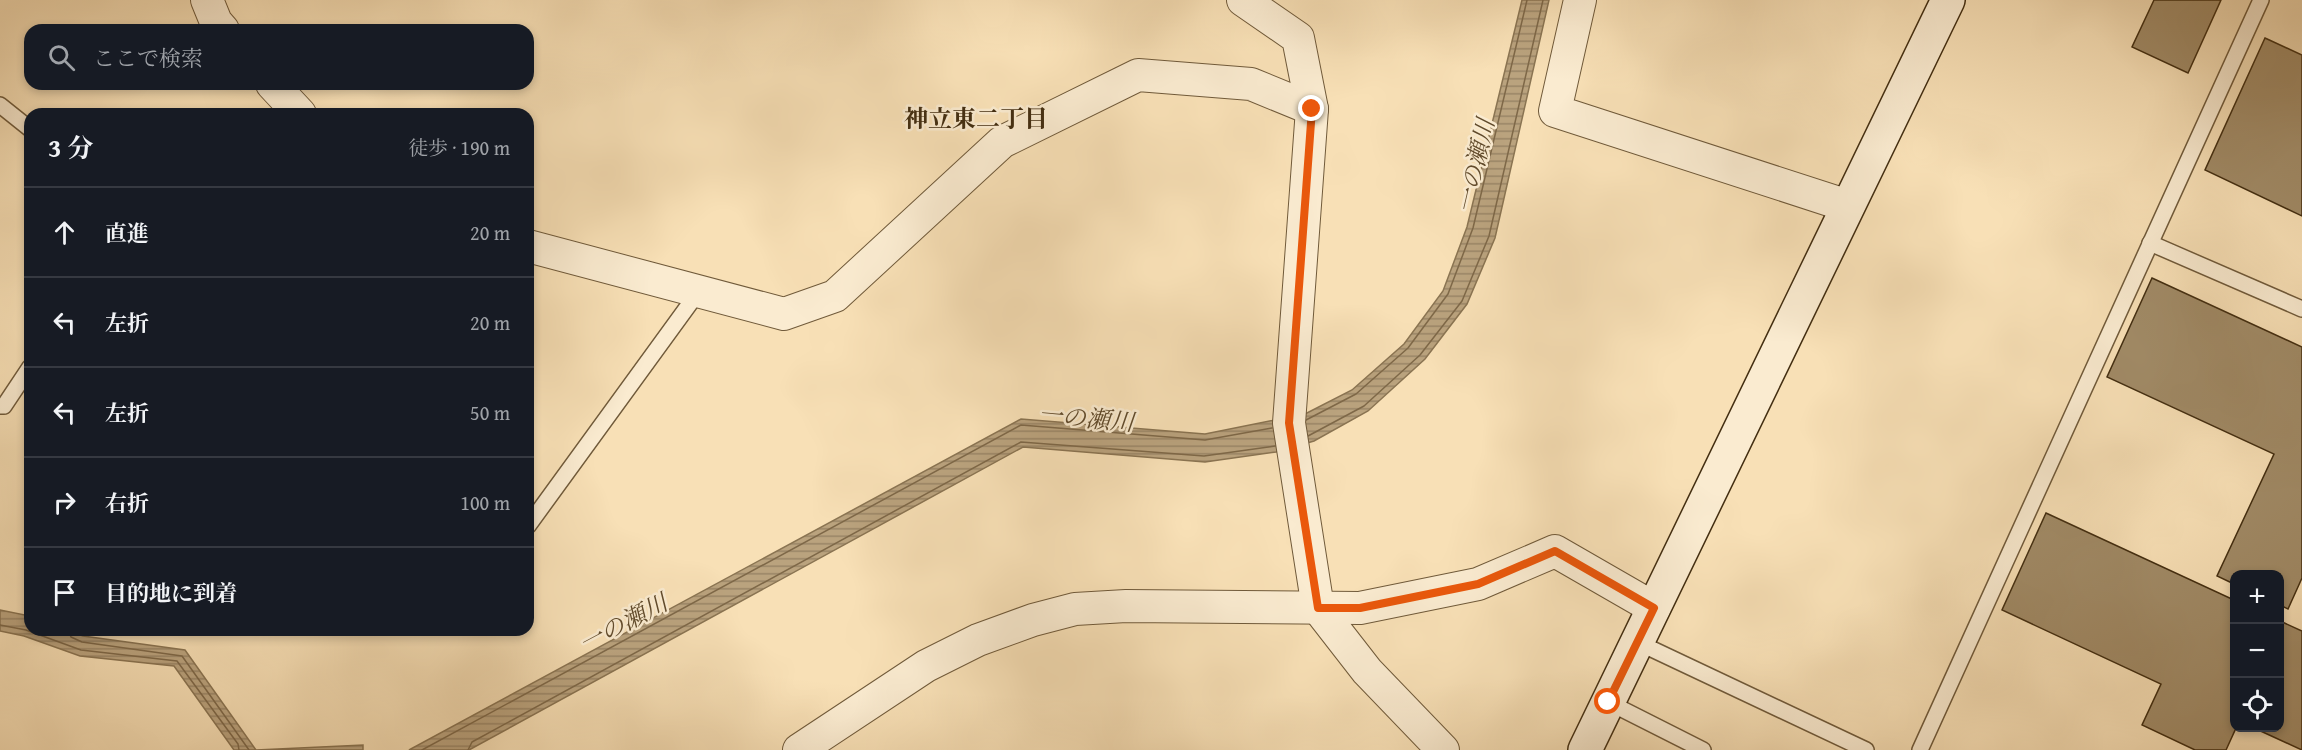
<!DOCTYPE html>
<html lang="ja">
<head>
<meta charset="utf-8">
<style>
  :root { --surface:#171b24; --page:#242831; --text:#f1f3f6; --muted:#9ea1a6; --line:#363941 }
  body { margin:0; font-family:"Gentium Book Plus","Noto Serif JP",serif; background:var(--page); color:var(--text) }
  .controls { position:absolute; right:18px; bottom:18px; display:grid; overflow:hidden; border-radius:12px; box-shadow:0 3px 9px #0003 }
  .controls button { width:54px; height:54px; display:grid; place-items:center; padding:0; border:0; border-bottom:2px solid var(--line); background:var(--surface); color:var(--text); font:30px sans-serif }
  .stop { position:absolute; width:18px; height:18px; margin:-14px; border:4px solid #ea580c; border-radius:50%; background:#fff }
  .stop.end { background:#ea580c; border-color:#fff; box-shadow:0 2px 6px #0008 }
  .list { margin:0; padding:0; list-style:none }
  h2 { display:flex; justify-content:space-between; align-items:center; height:78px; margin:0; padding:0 24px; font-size:26px }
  h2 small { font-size:20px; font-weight:400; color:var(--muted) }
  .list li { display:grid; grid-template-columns:39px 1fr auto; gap:18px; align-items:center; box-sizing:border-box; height:90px; padding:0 24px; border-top:2px solid var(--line) }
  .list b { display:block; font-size:22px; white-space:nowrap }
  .list em { font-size:20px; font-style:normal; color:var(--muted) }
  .icon { flex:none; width:33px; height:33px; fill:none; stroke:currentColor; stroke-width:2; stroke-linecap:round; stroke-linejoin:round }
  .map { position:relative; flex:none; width:2302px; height:750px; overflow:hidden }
  .search { position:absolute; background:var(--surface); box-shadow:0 3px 9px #0003; left:24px; top:24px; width:510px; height:66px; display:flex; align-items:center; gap:15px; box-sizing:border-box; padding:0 21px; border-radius:18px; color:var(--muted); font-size:22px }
  .panel { position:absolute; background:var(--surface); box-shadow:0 3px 9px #0003; left:24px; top:108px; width:510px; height:528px; border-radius:18px }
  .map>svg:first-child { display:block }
  .water { fill:url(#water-rules); stroke:#8a7452; stroke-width:1.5 }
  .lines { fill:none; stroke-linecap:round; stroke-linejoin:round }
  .shore { stroke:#7e6848; stroke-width:1.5 }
  .building { fill:#a18b67; stroke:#432e11; stroke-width:1.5 }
  .lane-casing { stroke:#705a3a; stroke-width:18 }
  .street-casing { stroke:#705a3a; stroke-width:34 }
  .secondary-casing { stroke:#432e11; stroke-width:36 }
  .lane { stroke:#faebd0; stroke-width:15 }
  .street { stroke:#faebd0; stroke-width:32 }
  .secondary { stroke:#faebd0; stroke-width:33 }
  .route { stroke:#ea580c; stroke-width:8 }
  .labels { text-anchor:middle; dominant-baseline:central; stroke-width:5; stroke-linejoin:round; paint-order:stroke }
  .neighbourhood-label { font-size:24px; font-weight:bold; fill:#432e11; stroke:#faebd0 }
  .water-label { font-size:24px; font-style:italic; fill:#614b2c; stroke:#faebd0 }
</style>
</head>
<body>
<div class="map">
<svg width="2302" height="750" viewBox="0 0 2302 750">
  <defs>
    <pattern id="water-rules" width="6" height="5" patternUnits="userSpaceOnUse" patternTransform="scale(1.5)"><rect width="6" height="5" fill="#baa37e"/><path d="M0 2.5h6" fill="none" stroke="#998566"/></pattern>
  </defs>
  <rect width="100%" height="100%" fill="#f8e0b6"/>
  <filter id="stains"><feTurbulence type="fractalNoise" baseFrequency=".00333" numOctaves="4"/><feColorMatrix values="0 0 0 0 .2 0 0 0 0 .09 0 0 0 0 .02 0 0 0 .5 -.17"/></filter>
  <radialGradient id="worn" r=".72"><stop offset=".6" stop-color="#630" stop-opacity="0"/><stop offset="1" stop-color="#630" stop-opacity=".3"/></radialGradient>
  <!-- water -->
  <g class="water">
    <polygon points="1522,0 1549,0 1495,238 1467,304 1425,359 1368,411 1314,441 1276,452 1205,462 1023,447 469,750 409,750 1021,419 1205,434 1305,414 1352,390 1404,344 1443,291 1467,227"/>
    <polygon points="0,610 30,616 30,630 67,630 83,636 185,650 256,750 363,745 363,750 234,750 174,666 80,656 24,636 0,631"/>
  </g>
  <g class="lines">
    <!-- shore -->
    <g class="shore">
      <polyline points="1306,420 1356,394 1408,348 1448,294 1473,228 1527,0"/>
      <polyline points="1308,436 1364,406 1420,355 1462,301 1489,236 1543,0"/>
      <polyline points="0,625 26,630 81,650 177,661 238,744 239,750"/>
      <polyline points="68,630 71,637 82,642 182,656 249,750"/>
      <polyline points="422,750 1021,425 1205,440 1272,428"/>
      <polyline points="468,750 472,742 1021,442 1204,456 1275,446"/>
    </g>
  </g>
  <!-- building -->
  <g class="building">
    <polygon points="2154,0 2221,0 2188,73 2132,47"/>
    <polygon points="2265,38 2302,55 2302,216 2205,170"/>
    <polygon points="2152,278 2302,347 2302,578 2288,609 2280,605 2280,574 2234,574 2234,584 2217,576 2274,454 2107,377"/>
    <polygon points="2046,513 2234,600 2236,728 2226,750 2195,750 2142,725 2161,684 2002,610"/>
    <polygon points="2280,621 2302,631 2302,750 2254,728 2280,728"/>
  </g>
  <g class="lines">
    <defs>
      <g id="lane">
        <polyline points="0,105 30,129"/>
        <polyline points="2150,243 2302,309"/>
        <polyline points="0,406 4,406 30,367"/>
        <polyline points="528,526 699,291"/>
        <polyline points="1637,642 1866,750"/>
        <polyline points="1608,702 1703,750"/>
        <polyline points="1920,750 2261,0"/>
      </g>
      <g id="street">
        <polyline points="207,0 216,22 223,30"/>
        <polyline points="1243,0 1298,38 1312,109 1289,423 1318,608 1367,671 1443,750"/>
        <polyline points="1580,0 1555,111 1848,206"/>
        <polyline points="272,84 300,114"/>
        <polyline points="528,246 784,314 835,296 1002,142 1138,75 1251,84 1312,109"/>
        <polyline points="799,750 926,666 978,640 1033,620 1075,609 1126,606 1360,608 1478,584 1555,551 1654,608"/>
      </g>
      <polyline id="secondary" points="1585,750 1948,0"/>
    </defs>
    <!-- lane casing -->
    <use href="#lane" class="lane-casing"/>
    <!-- street casing -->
    <use href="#street" class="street-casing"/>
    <!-- secondary casing -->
    <use href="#secondary" class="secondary-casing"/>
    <!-- lane -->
    <use href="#lane" class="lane"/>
    <!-- street -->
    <use href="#street" class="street"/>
    <!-- secondary -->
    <use href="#secondary" class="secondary"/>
  </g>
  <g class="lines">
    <!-- route -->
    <polyline class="route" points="1312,109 1289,423 1318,608 1360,608 1478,584 1555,551 1654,608 1608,702"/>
  </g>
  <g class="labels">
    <!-- neighbourhood labels -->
    <g class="neighbourhood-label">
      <text x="976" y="118">神立東二丁目</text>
    </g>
    <!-- water labels -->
    <g class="water-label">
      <text transform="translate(1475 166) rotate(-77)">一の瀬川</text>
      <text transform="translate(1086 418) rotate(5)">一の瀬川</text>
      <text transform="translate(623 623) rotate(-28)">一の瀬川</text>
    </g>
  </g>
  <rect width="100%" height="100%" filter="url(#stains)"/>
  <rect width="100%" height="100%" fill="url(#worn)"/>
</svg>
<div class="controls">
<button>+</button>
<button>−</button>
<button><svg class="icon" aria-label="locate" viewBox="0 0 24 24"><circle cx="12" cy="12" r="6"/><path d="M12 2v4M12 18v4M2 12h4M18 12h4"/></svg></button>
</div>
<div class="stop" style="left:1608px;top:702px"></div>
<div class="stop end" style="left:1312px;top:109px"></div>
<div class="search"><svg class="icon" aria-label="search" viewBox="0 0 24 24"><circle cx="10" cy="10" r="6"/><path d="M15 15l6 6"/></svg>ここで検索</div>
<section class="panel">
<h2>3 分<small>徒歩 · 190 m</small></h2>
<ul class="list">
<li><svg class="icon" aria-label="ahead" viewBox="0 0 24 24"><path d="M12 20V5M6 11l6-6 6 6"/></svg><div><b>直進</b></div><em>20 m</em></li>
<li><svg class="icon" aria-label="left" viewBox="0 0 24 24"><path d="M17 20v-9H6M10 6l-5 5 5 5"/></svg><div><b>左折</b></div><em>20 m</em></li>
<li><svg class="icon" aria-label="left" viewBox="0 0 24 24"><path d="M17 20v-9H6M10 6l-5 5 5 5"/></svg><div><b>左折</b></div><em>50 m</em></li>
<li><svg class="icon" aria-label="right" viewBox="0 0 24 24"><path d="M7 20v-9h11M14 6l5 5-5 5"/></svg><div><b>右折</b></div><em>100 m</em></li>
<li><svg class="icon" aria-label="arrive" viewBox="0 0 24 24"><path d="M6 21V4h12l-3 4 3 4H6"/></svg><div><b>目的地に到着</b></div></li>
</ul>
</section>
</div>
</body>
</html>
